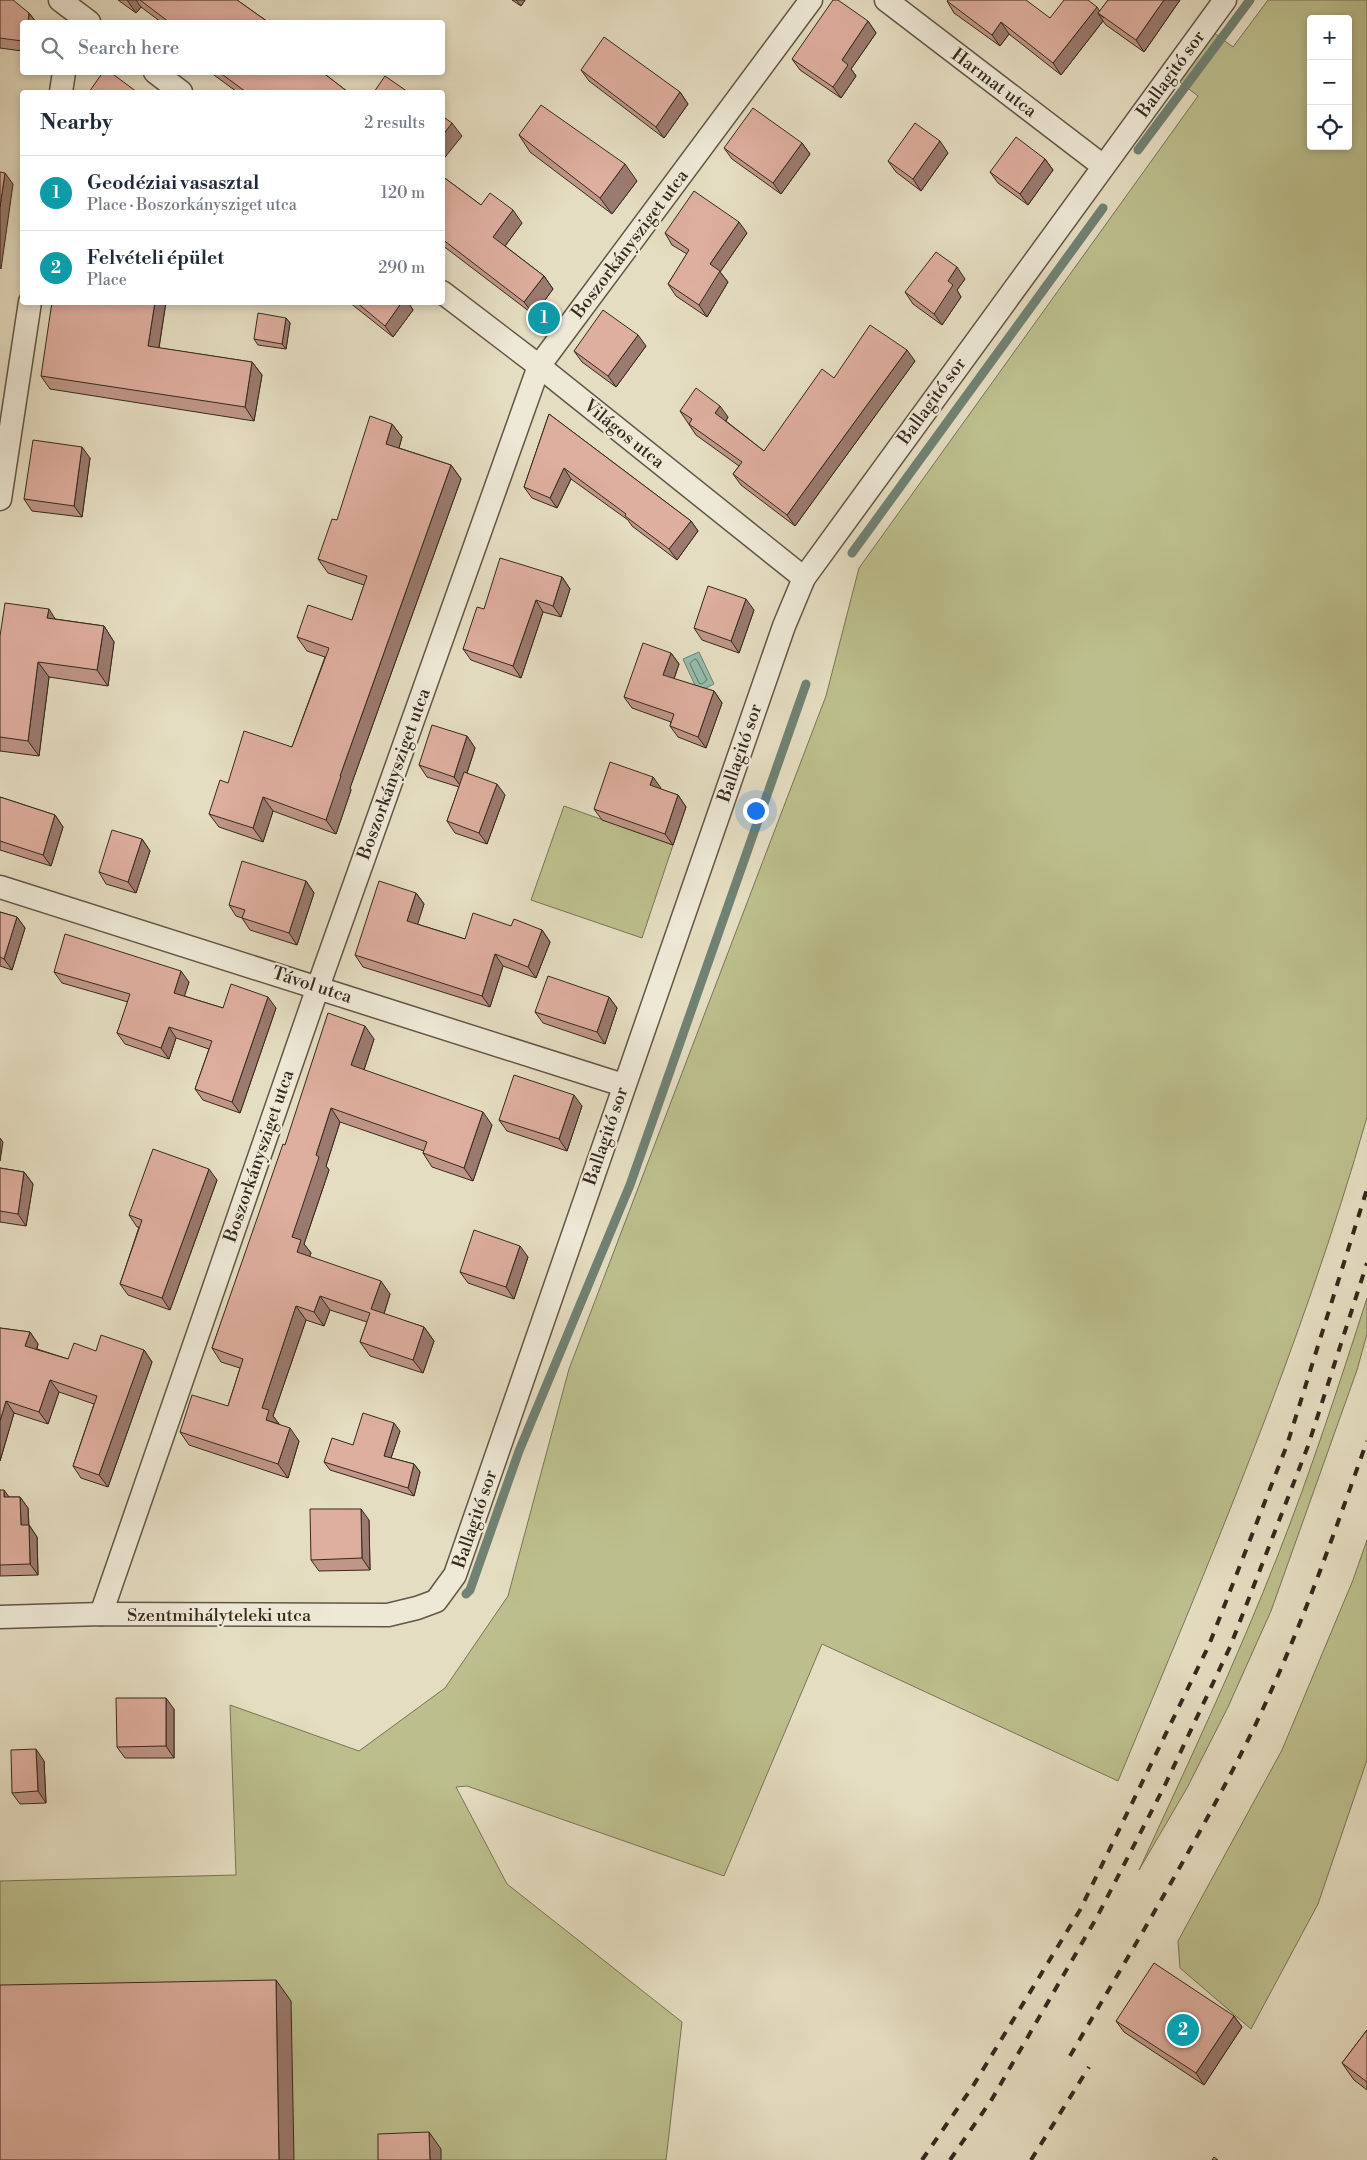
<!DOCTYPE html>
<html lang="en">
<head>
<meta charset="utf-8">
<style>
  :root { --surface:#fff; --page:#f6f6f7; --text:#1f2937; --muted:#747a83; --line:#e0e1e3; --accent:#7c3aed }
  body { margin:0; font-family:"Libre Bodoni",serif; background:var(--page); color:var(--text) }
  .controls { position:absolute; right:15px; top:15px; display:grid; overflow:hidden; border-radius:5px; box-shadow:0 2px 8px #0003 }
  .controls button { width:45px; height:45px; display:grid; place-items:center; padding:0; border:0; border-bottom:1px solid var(--line); background:var(--surface); color:var(--text); font:25px sans-serif }
  .you { position:absolute; left:755px; top:810px; width:18px; height:18px; margin:-12px; border:4px solid #fff; border-radius:50%; background:#1a73e8; box-shadow:0 0 0 8px #1a73e833 }
  .badge { display:grid; place-items:center; width:32px; height:32px; border-radius:50%; background:var(--accent); color:#fff; font-size:16px; font-weight:700 }
  .pin { position:absolute; translate:-50% -50%; border:2px solid #fff; box-shadow:0 1px 5px #0006 }
  .list { margin:0; padding:0; list-style:none }
  h2 { display:flex; justify-content:space-between; align-items:center; height:65px; margin:0; padding:0 20px; font-size:21px }
  h2 small { font-size:16px; font-weight:400; color:var(--muted) }
  .list li { display:grid; grid-template-columns:32px 1fr auto; gap:15px; align-items:center; box-sizing:border-box; height:75px; padding:0 20px; border-top:1px solid var(--line) }
  .list b { display:block; font-size:19px; white-space:nowrap }
  .list p { margin:0; font-size:16px; white-space:nowrap; color:var(--muted) }
  .list em { font-size:16px; font-style:normal; color:var(--muted) }
  .icon { flex:none; width:28px; height:28px; fill:none; stroke:currentColor; stroke-width:2; stroke-linecap:round; stroke-linejoin:round }
  .map { position:relative; flex:none; width:1367px; height:2160px; overflow:hidden }
  .search { position:absolute; background:var(--surface); box-shadow:0 2px 8px #0003; left:20px; top:20px; width:425px; height:55px; display:flex; align-items:center; gap:12px; box-sizing:border-box; padding:0 18px; border-radius:5px; color:var(--muted); font-size:19px }
  .panel { position:absolute; background:var(--surface); box-shadow:0 2px 8px #0003; left:20px; top:90px; width:425px; height:215px; border-radius:5px }
  .map>svg:first-child { display:block }
  .green { fill:#bcbf8d; stroke:#797456; fill-rule:evenodd }
  .water { fill:#96bdae; stroke:#708274 }
  .lines { fill:none; stroke-linecap:round; stroke-linejoin:round }
  .shore { stroke:#667366; stroke-width:1 }
  .stream { stroke:#708274; stroke-width:9 }
  .street-casing { stroke:#625647; stroke-width:25 }
  .street { stroke:#eee9d7; stroke-width:22 }
  .rail { stroke:#36291e; stroke-width:4; stroke-dasharray:9 9; stroke-linecap:butt }
  .wall { fill:#bf9688; stroke:#36291e }
  .shaded-wall { fill:#9b7a6f; stroke:#36291e }
  .building { fill:#deae9e; stroke:#36291e }
  .labels { text-anchor:middle; dominant-baseline:central; stroke-width:4.5; stroke-linejoin:round; paint-order:stroke }
  .street-label { font-size:18px; fill:#36291e; stroke:#eee9d7 }
</style>
</head>
<body>
<div class="map">
<svg width="1367" height="2160" viewBox="0 0 1367 2160">
  <rect width="100%" height="100%" fill="#e5ddc1"/>
  <filter id="stains"><feTurbulence type="fractalNoise" baseFrequency=".004" numOctaves="4"/><feColorMatrix values="0 0 0 0 .2 0 0 0 0 .09 0 0 0 0 .02 0 0 0 .5 -.17"/></filter>
  <radialGradient id="worn" r=".72"><stop offset=".6" stop-color="#630" stop-opacity="0"/><stop offset="1" stop-color="#630" stop-opacity=".3"/></radialGradient>
  <!-- green -->
  <g class="green">
    <path d="M1268,0H1367V1117C1302,1345 1209,1563 1118,1781L822,1644L724,1876L467,1786L456,1787L507,1884L682,2022L666,2160H0V1881L236,1875L230,1705L359,1751L445,1688L508,1596L569,1369L826,696L859,568L1198,96L1177,80L1213,32L1233,47ZM1311,19H1348V146H1311Z"/>
    <polygon points="564,806 673,845 642,938 531,900"/>
    <path d="M1367,1298V1334L1357,1370L1271,1611L1228,1707L1187,1788L1139,1870C1187,1766 1236,1662 1278,1555C1311,1471 1339,1385 1367,1298Z"/>
    <polygon points="1367,1540 1367,1760 1318,1904 1251,2029 1180,1968 1178,1941 1282,1750 1353,1580"/>
  </g>
  <!-- water -->
  <polygon class="water" points="699,652 714,684 698,692 683,659"/>
  <g class="lines">
    <!-- shore -->
    <polygon class="shore" points="695,659 697,660 707,680 702,684 699,683 690,664"/>
    <!-- stream -->
    <g class="stream">
      <polyline points="1138,150 1250,0"/>
      <polyline points="852,553 1103,208"/>
      <polyline points="466,1594 470,1590 519,1451 630,1185 806,684"/>
    </g>
    <defs>
      <g id="street">
        <polyline points="60,0 89,22"/>
        <polyline points="886,0 1103,166"/>
        <polyline points="155,72 181,92"/>
        <polyline points="61,92 64,72"/>
        <polyline points="442,292 539,366 804,578"/>
        <polyline points="0,499 30,302"/>
        <polyline points="0,887 623,1085"/>
        <polyline points="101,1614 318,987 539,366 811,0"/>
        <polyline points="0,1617 101,1614 388,1615 417,1608 436,1601 455,1575 784,626 804,578 1225,0"/>
      </g>
    </defs>
    <!-- street casing -->
    <use href="#street" class="street-casing"/>
    <!-- street -->
    <use href="#street" class="street"/>
    <!-- rail -->
    <g class="rail">
      <path d="M1070,2056C1131,1951 1194,1848 1248,1740C1296,1643 1331,1542 1367,1441"/>
      <polyline points="922,2160 973,2086 1080,1910 1209,1645 1287,1445 1367,1189"/>
      <polyline points="950,2160 992,2099 1097,1917 1165,1785 1230,1647 1308,1446 1367,1263"/>
      <polyline points="1031,2160 1089,2067"/>
    </g>
  </g>
  <!-- wall -->
  <g class="wall">
    <polygon points="0,0 29,13 36,22 22,22 22,51 0,48"/>
    <polygon points="118,0 237,0 268,22 161,22 141,7 136,13"/>
    <polygon points="512,0 525,0 521,6"/>
    <polygon points="1108,0 1180,0 1144,52 1106,25 1103,21 1061,75 1009,34 1000,46 954,13 947,1 1050,18 1100,11"/>
    <polygon points="868,21 876,33 851,69 856,76 841,98 800,70 792,59"/>
    <polygon points="581,70 680,92 688,104 664,138 589,81"/>
    <polygon points="210,72 322,72 348,92 237,92"/>
    <polygon points="519,135 637,181 612,214 530,152"/>
    <polygon points="802,143 810,154 781,194 732,159 724,148"/>
    <polygon points="948,153 921,191 896,172 888,161"/>
    <polygon points="1045,159 1053,170 1028,205 998,183 990,172"/>
    <polygon points="442,176 481,205 522,223 505,246 544,276 553,289 534,315 442,245"/>
    <polygon points="665,233 747,233 720,272 728,282 707,317 676,296 668,284 687,254 672,245"/>
    <polygon points="965,279 957,290 961,297 942,325 913,304 905,292"/>
    <polygon points="166,302 159,348 252,362 262,375 254,421 50,389 41,376"/>
    <polygon points="349,302 408,302 413,310 393,337"/>
    <polygon points="286,318 290,323 286,349 258,345 254,339"/>
    <polygon points="646,346 616,387 582,362 574,351"/>
    <polygon points="915,361 795,526 741,485 733,474 739,466 696,435 680,411 728,417 726,421 764,451 834,378"/>
    <polygon points="549,414 691,521 698,531 677,560 632,526 628,520 571,479 557,508 532,498 524,487"/>
    <polygon points="392,424 402,437 399,448 451,465 461,479 350,788 351,790 336,834 273,811 263,842 219,827 209,814 228,783 292,747 325,657 307,651 297,637 352,620 364,585 328,573 318,559 337,520"/>
    <polygon points="90,458 82,517 32,511 24,499"/>
    <polygon points="562,577 570,589 561,617 543,612 521,678 471,660 463,649 484,609"/>
    <polygon points="754,610 739,653 702,640 694,628"/>
    <polygon points="55,619 104,626 114,642 108,686 49,677 39,756 0,751 0,636"/>
    <polygon points="671,653 679,664 674,679 714,691 722,703 706,748 678,737 670,726 671,722 632,708 624,697"/>
    <polygon points="467,736 475,748 467,773 505,795 487,844 455,833 447,821 459,787 427,777 419,765"/>
    <polygon points="653,777 660,789 678,795 686,807 673,845 602,820 594,809"/>
    <polygon points="0,797 55,815 63,827 51,866 0,850"/>
    <polygon points="142,839 150,851 136,893 106,884 99,872"/>
    <polygon points="306,881 314,893 297,945 250,930 242,918 236,916 229,905"/>
    <polygon points="416,893 424,904 417,924 465,939 511,926 542,930 550,942 536,978 503,966 490,1007 363,967 355,955"/>
    <polygon points="0,912 17,917 25,928 12,970 0,966"/>
    <polygon points="54,972 189,982 184,996 223,1008 276,1008 240,1113 203,1100 195,1089 209,1049 176,1038 169,1059 125,1044 117,1033 128,1002 62,983"/>
    <polygon points="609,997 617,1008 605,1044 543,1023 535,1012"/>
    <polygon points="374,1039 364,1070 492,1125 473,1181 432,1167 423,1153 424,1151 340,1122 326,1166 329,1170 304,1244 311,1253 309,1257 390,1294 384,1314 424,1327 434,1341 423,1373 370,1356 360,1342 367,1322 330,1310 324,1326 306,1320 273,1416 279,1424 299,1441 288,1478 189,1445 180,1432 228,1406 240,1368 221,1362 212,1348 285,1145"/>
    <polygon points="582,1106 567,1151 507,1131 499,1120"/>
    <polygon points="0,1168 24,1172 33,1184 26,1226 0,1222"/>
    <polygon points="217,1180 170,1310 128,1295 120,1284 139,1227 137,1227 129,1215"/>
    <polygon points="528,1257 514,1299 468,1283 460,1272"/>
    <polygon points="0,1328 30,1332 38,1344 37,1349 68,1359 96,1351 144,1350 152,1362 108,1487 81,1478 73,1466 94,1404 59,1392 48,1424 14,1413 0,1461"/>
    <polygon points="400,1431 391,1458 414,1464 420,1472 414,1496 330,1470 324,1462 353,1445"/>
    <polygon points="0,1490 9,1497 20,1497 28,1508 29,1525 37,1537 38,1575 0,1576"/>
    <polygon points="369,1520 370,1570 319,1571 311,1560"/>
    <polygon points="174,1709 174,1758 125,1758 117,1747"/>
    <polygon points="44,1761 46,1803 20,1804 12,1793"/>
    <polygon points="1234,2016 1242,2027 1204,2085 1124,2032 1116,2021"/>
    <polygon points="1367,2030 1367,2090 1354,2080 1342,2063"/>
  </g>
  <!-- shaded-wall -->
  <g class="shaded-wall">
    <polygon points="127,0 136,0 141,7 136,13"/>
    <polygon points="516,0 525,0 521,6"/>
    <polygon points="1164,0 1180,0 1144,52 1136,40"/>
    <polygon points="1097,7 1104,18 1098,13 1103,21 1061,75 1053,63"/>
    <polygon points="29,13 36,22 28,22"/>
    <polygon points="868,21 876,33 851,69 856,76 841,98 833,87 842,60"/>
    <polygon points="1001,22 1009,34 1000,46 992,35"/>
    <polygon points="680,92 688,104 664,138 656,127"/>
    <polygon points="452,123 462,136 442,161 442,136"/>
    <polygon points="940,141 948,153 921,191 913,179"/>
    <polygon points="802,143 810,154 781,194 773,183"/>
    <polygon points="1045,159 1053,170 1028,205 1020,194"/>
    <polygon points="625,164 637,181 612,214 600,198"/>
    <polygon points="5,173 13,184 1,269 0,267 0,207"/>
    <polygon points="513,210 522,223 502,250 493,237"/>
    <polygon points="739,222 747,233 720,272 728,282 707,317 699,305 710,264"/>
    <polygon points="957,267 965,279 957,290 961,297 942,325 934,314 948,281"/>
    <polygon points="544,276 553,289 534,315 524,302"/>
    <polygon points="155,302 166,302 157,359 148,346"/>
    <polygon points="402,302 408,302 413,310 393,337 385,326"/>
    <polygon points="286,318 290,323 286,349 282,344"/>
    <polygon points="638,335 646,346 616,387 608,376"/>
    <polygon points="907,350 915,361 795,526 787,515"/>
    <polygon points="252,362 262,375 254,421 245,407"/>
    <polygon points="720,406 728,417 723,425 715,413"/>
    <polygon points="392,424 402,437 396,458 386,444"/>
    <polygon points="82,447 90,458 82,517 74,506"/>
    <polygon points="451,465 461,479 350,788 351,790 336,834 326,820 340,776"/>
    <polygon points="564,468 571,479 557,508 550,498"/>
    <polygon points="691,521 698,531 677,560 669,549"/>
    <polygon points="562,577 570,589 561,617 553,606"/>
    <polygon points="746,599 754,610 739,653 731,641"/>
    <polygon points="536,600 543,612 521,678 513,666"/>
    <polygon points="49,609 59,625 47,618"/>
    <polygon points="104,626 114,642 108,686 97,670"/>
    <polygon points="671,653 679,664 671,687 663,675"/>
    <polygon points="38,662 49,677 39,756 28,741"/>
    <polygon points="714,691 722,703 706,748 698,737"/>
    <polygon points="467,736 475,748 462,788 454,777"/>
    <polygon points="653,777 661,788 658,796 650,785"/>
    <polygon points="497,784 505,795 487,844 479,833"/>
    <polygon points="678,795 686,807 673,845 665,834"/>
    <polygon points="263,797 273,811 263,842 253,828"/>
    <polygon points="55,815 63,827 51,866 43,855"/>
    <polygon points="142,839 150,851 136,893 128,882"/>
    <polygon points="306,881 314,893 297,945 289,933"/>
    <polygon points="416,893 424,904 415,933 407,921"/>
    <polygon points="17,917 25,928 12,970 4,959"/>
    <polygon points="542,930 550,942 536,978 528,967"/>
    <polygon points="495,954 503,966 490,1007 482,996"/>
    <polygon points="181,971 189,982 182,1004 174,993"/>
    <polygon points="268,997 276,1008 240,1113 232,1102"/>
    <polygon points="609,997 617,1008 605,1044 597,1032"/>
    <polygon points="365,1026 374,1039 361,1079 351,1065"/>
    <polygon points="169,1027 176,1038 169,1059 161,1048"/>
    <polygon points="574,1095 582,1106 567,1151 559,1139"/>
    <polygon points="331,1108 340,1122 326,1166 329,1170 304,1244 311,1253 306,1266 297,1252 292,1237 316,1155"/>
    <polygon points="483,1112 492,1125 473,1181 464,1168"/>
    <polygon points="0,1138 3,1142 0,1161"/>
    <polygon points="209,1169 217,1180 170,1310 162,1298"/>
    <polygon points="24,1172 33,1184 26,1226 18,1214"/>
    <polygon points="520,1246 528,1257 514,1299 506,1287"/>
    <polygon points="381,1281 390,1294 381,1323 371,1309"/>
    <polygon points="320,1296 330,1310 324,1326 314,1312"/>
    <polygon points="296,1306 306,1320 273,1416 279,1424 266,1420 262,1408"/>
    <polygon points="424,1327 434,1341 423,1373 413,1360"/>
    <polygon points="30,1332 38,1344 34,1358 25,1346"/>
    <polygon points="144,1350 152,1362 108,1487 99,1475"/>
    <polygon points="50,1380 59,1392 48,1424 39,1412"/>
    <polygon points="6,1401 14,1413 0,1461 0,1421"/>
    <polygon points="394,1423 400,1431 389,1464 384,1456"/>
    <polygon points="290,1428 299,1441 288,1478 278,1464"/>
    <polygon points="414,1464 420,1472 414,1496 408,1488"/>
    <polygon points="4,1490 12,1501 4,1497"/>
    <polygon points="20,1497 28,1508 29,1537 21,1525"/>
    <polygon points="361,1509 369,1520 370,1570 362,1558"/>
    <polygon points="29,1525 37,1537 38,1575 30,1564"/>
    <polygon points="166,1698 174,1709 174,1758 166,1746"/>
    <polygon points="36,1749 44,1761 46,1803 38,1791"/>
    <polygon points="276,1980 291,2001 294,2160 279,2160"/>
    <polygon points="1234,2016 1242,2027 1204,2085 1196,2073"/>
    <polygon points="429,2132 441,2149 441,2160 430,2160"/>
  </g>
  <!-- building -->
  <g class="building">
    <polygon points="0,0 13,0 29,13 28,22 22,22 22,41 0,38"/>
    <polygon points="140,0 237,0 268,22 169,22"/>
    <polygon points="833,0 838,0 868,21 842,60 848,65 833,87 792,59"/>
    <polygon points="948,0 1026,0 1050,18 1064,0 1088,0 1097,7 1053,63 1001,22 992,35 947,1"/>
    <polygon points="1108,0 1164,0 1136,40 1098,13"/>
    <polygon points="604,37 680,92 656,127 581,70"/>
    <polygon points="103,72 110,72 137,92 89,92"/>
    <polygon points="219,72 322,72 348,92 246,92"/>
    <polygon points="385,76 408,92 374,92"/>
    <polygon points="541,105 625,164 600,198 519,135"/>
    <polygon points="753,108 802,143 773,183 724,148"/>
    <polygon points="442,116 452,123 442,136"/>
    <polygon points="915,123 940,141 913,179 888,161"/>
    <polygon points="1016,137 1045,159 1020,194 990,172"/>
    <polygon points="0,172 5,173 0,207"/>
    <polygon points="442,176 481,205 490,193 513,210 493,237 544,276 524,302 442,239"/>
    <polygon points="694,191 739,222 710,264 720,271 699,305 668,284 689,250 665,233"/>
    <polygon points="936,252 957,267 948,281 953,285 934,314 905,292"/>
    <polygon points="52,302 155,302 148,346 252,362 245,407 41,376"/>
    <polygon points="356,302 402,302 385,326"/>
    <polygon points="603,310 638,335 608,376 574,351"/>
    <polygon points="258,313 286,318 282,344 254,339"/>
    <polygon points="870,325 907,350 787,515 733,474 742,462 689,424 692,419 680,411 696,388 720,406 715,413 764,451 822,369 834,378"/>
    <polygon points="549,414 691,521 669,549 625,516 626,514 564,468 550,498 524,487"/>
    <polygon points="370,416 392,424 386,444 451,465 340,776 341,776 326,820 263,797 253,828 209,814 220,780 228,783 244,731 292,747 329,648 297,637 308,605 352,620 367,576 318,559 332,519 337,520"/>
    <polygon points="33,440 82,447 74,506 24,499"/>
    <polygon points="500,558 562,577 553,606 536,600 513,666 463,649 477,607 484,609"/>
    <polygon points="708,586 746,599 731,641 694,628"/>
    <polygon points="5,603 49,609 47,618 104,626 97,670 38,662 28,741 0,737 0,636"/>
    <polygon points="643,643 671,653 663,675 714,691 698,737 670,726 674,714 624,697"/>
    <polygon points="432,725 467,736 454,777 419,765"/>
    <polygon points="610,762 653,777 650,785 678,795 665,834 594,809"/>
    <polygon points="464,772 497,784 479,833 447,821"/>
    <polygon points="0,797 55,815 43,855 0,841"/>
    <polygon points="112,830 142,839 128,882 99,872"/>
    <polygon points="242,861 306,881 289,933 242,918 245,910 229,905"/>
    <polygon points="379,881 416,893 407,921 465,939 473,913 511,926 514,919 542,930 528,967 495,954 482,996 355,955"/>
    <polygon points="0,912 17,917 4,959 0,957"/>
    <polygon points="65,934 181,971 174,993 223,1008 231,984 268,997 232,1102 195,1089 212,1041 169,1027 161,1048 117,1033 130,994 54,972"/>
    <polygon points="548,976 609,997 597,1032 535,1012"/>
    <polygon points="328,1013 365,1026 351,1065 483,1112 464,1168 423,1153 427,1142 331,1108 316,1155 319,1157 292,1237 301,1240 297,1252 381,1281 371,1309 424,1327 413,1360 360,1342 370,1313 320,1296 314,1312 296,1306 262,1408 269,1410 266,1420 290,1428 278,1464 180,1432 192,1395 228,1406 243,1359 212,1348 283,1144 285,1145"/>
    <polygon points="514,1075 574,1095 559,1139 499,1120"/>
    <polygon points="153,1149 209,1169 162,1298 120,1284 142,1220 129,1215"/>
    <polygon points="0,1168 24,1172 18,1214 0,1211"/>
    <polygon points="474,1230 520,1246 506,1287 460,1272"/>
    <polygon points="0,1328 30,1332 25,1346 68,1359 74,1343 96,1351 101,1335 144,1350 99,1475 73,1466 97,1396 50,1380 39,1412 6,1401 0,1421"/>
    <polygon points="363,1413 394,1423 384,1456 414,1464 408,1488 324,1462 332,1438 353,1445"/>
    <polygon points="0,1490 4,1490 4,1497 20,1497 21,1525 29,1525 30,1564 0,1565"/>
    <polygon points="310,1509 361,1509 362,1558 311,1560"/>
    <polygon points="116,1698 166,1698 166,1746 117,1747"/>
    <polygon points="36,1749 38,1791 12,1793 11,1750"/>
    <polygon points="1154,1963 1234,2016 1196,2073 1116,2021"/>
    <polygon points="276,1980 279,2160 0,2160 0,1985"/>
    <polygon points="1367,2030 1367,2082 1342,2063"/>
    <polygon points="429,2132 430,2160 378,2160 378,2134"/>
    <polygon points="1214,2157 1218,2160 1212,2160"/>
  </g>
  <g class="labels">
    <!-- street labels -->
    <g class="street-label">
      <text transform="translate(1171 74) rotate(-54)">Ballagitó sor</text>
      <text transform="translate(994 83) rotate(37)">Harmat utca</text>
      <text transform="translate(630 244) rotate(-53)">Boszorkánysziget utca</text>
      <text transform="translate(932 401) rotate(-54)">Ballagitó sor</text>
      <text transform="translate(624 434) rotate(39)">Világos utca</text>
      <text transform="translate(740 753) rotate(-71)">Ballagitó sor</text>
      <text transform="translate(394 774) rotate(-70)">Boszorkánysziget utca</text>
      <text transform="translate(312 985) rotate(18)">Távol utca</text>
      <text transform="translate(606 1136) rotate(-71)">Ballagitó sor</text>
      <text transform="translate(259 1156) rotate(-71)">Boszorkánysziget utca</text>
      <text transform="translate(475 1519) rotate(-71)">Ballagitó sor</text>
      <text x="219" y="1615">Szentmihályteleki utca</text>
    </g>
  </g>
  <rect width="100%" height="100%" filter="url(#stains)"/>
  <rect width="100%" height="100%" fill="url(#worn)"/>
</svg>
<div class="controls">
<button>+</button>
<button>−</button>
<button><svg class="icon" aria-label="locate" viewBox="0 0 24 24"><circle cx="12" cy="12" r="6"/><path d="M12 2v4M12 18v4M2 12h4M18 12h4"/></svg></button>
</div>
<div class="you"></div>
<div class="pin badge" style="left:544px;top:318px;background:#0f9aa8">1</div>
<div class="pin badge" style="left:1183px;top:2030px;background:#0f9aa8">2</div>
<div class="search"><svg class="icon" aria-label="search" viewBox="0 0 24 24"><circle cx="10" cy="10" r="6"/><path d="M15 15l6 6"/></svg>Search here</div>
<section class="panel">
<h2>Nearby<small>2 results</small></h2>
<ul class="list">
<li><span class="badge" style="background:#0f9aa8">1</span><div><b>Geodéziai vasasztal</b><p>Place · Boszorkánysziget utca</p></div><em>120 m</em></li>
<li><span class="badge" style="background:#0f9aa8">2</span><div><b>Felvételi épület</b><p>Place</p></div><em>290 m</em></li>
</ul>
</section>
</div>
</body>
</html>
